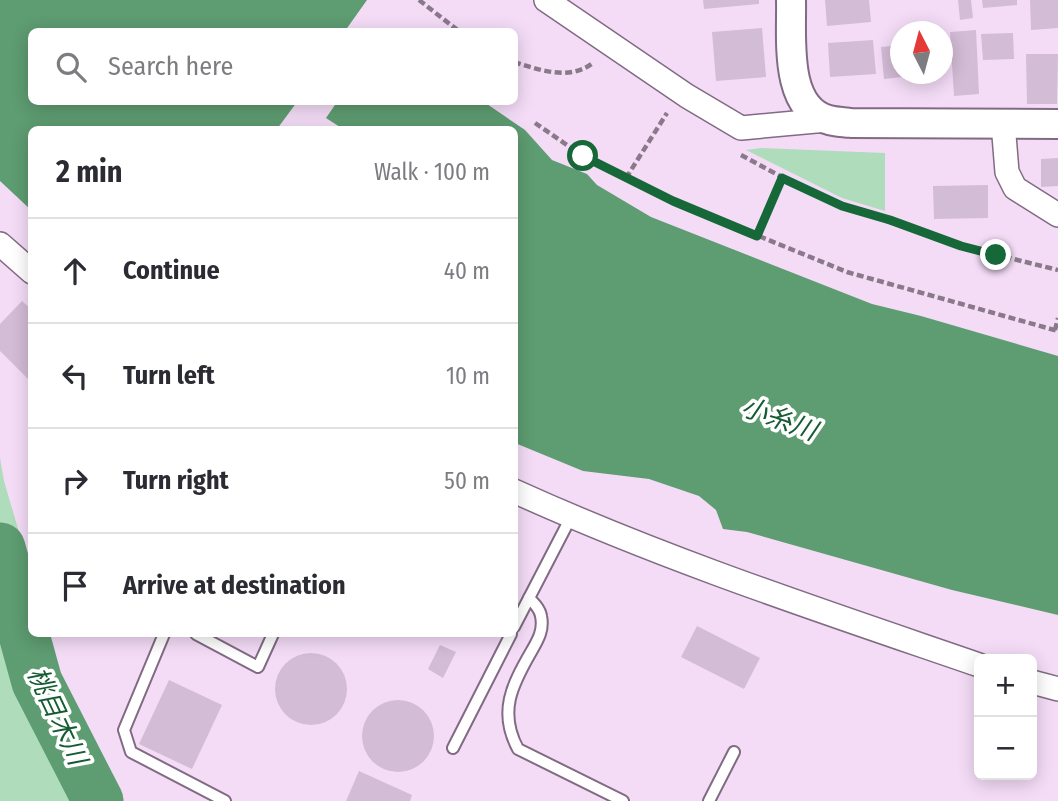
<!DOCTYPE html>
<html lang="en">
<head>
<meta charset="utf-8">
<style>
  :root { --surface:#fff; --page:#f2f2f3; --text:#2b2b33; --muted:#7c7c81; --line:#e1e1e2 }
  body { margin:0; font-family:"Fira Sans Condensed","Noto Sans JP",sans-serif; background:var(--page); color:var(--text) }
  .controls { position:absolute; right:21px; bottom:21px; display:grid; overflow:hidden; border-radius:10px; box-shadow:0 4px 18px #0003 }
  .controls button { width:63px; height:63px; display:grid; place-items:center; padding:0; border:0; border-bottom:2px solid var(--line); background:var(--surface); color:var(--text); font:35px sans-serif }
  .compass { position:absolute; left:890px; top:21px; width:63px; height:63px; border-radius:50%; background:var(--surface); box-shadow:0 4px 18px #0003; rotate:354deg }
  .stop { position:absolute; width:21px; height:21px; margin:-16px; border:5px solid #166839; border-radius:50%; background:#fff }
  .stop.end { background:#166839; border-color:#fff; box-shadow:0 2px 7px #0008 }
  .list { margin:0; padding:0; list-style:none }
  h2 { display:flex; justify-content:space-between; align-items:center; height:91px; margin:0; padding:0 28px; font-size:30px }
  h2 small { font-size:23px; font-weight:400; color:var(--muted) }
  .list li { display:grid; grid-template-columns:46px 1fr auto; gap:21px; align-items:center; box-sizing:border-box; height:105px; padding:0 28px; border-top:2px solid var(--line) }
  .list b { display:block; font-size:26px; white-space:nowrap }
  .list em { font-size:23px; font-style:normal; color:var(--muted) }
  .icon { flex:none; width:38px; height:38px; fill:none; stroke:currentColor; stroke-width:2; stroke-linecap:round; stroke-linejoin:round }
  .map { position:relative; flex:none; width:1058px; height:801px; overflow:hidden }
  .search { position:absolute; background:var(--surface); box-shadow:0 4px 18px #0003; left:28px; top:28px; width:490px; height:77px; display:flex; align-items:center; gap:18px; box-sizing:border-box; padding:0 24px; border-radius:10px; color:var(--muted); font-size:26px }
  .panel { position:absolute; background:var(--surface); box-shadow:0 4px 18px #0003; left:28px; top:126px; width:490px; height:511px; border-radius:10px }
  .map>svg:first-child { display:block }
  .green { fill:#afdcbb }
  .water { fill:#5e9c71 }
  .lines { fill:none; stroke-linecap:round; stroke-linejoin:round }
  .river { stroke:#5e9c71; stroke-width:51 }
  .building { fill:#d3bcd6 }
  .service-casing { stroke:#816b83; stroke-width:14 }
  .minor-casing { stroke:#816b83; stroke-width:26 }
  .tertiary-casing { stroke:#816b83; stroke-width:32 }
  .path { stroke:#89798b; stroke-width:4.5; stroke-dasharray:7 3.5; stroke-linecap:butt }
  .service { stroke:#fff; stroke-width:10 }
  .minor { stroke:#fff; stroke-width:23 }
  .tertiary { stroke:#fff; stroke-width:28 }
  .route { stroke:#166839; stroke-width:9 }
  .labels { text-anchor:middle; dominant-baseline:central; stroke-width:7; stroke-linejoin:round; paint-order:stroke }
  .water-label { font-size:26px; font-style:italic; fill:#155c32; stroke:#fff }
</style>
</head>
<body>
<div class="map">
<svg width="1058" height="801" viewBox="0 0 1058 801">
  <rect width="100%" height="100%" fill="#f4dcf7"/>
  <!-- green -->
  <g class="green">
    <polygon points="761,148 885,153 885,211 842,198 746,150"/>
    <path d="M0,458L4,481L31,573L32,634H46C60,699 88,742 117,801H0Z"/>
  </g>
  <!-- water -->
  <g class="water">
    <polygon points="0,0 367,0 345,31 32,32 32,102 297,102 277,129 32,130 31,210 0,181"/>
    <polygon points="337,102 484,102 525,130 552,160 587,174 597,185 651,217 872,304 921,316 1058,356 1058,615 952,590 747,532 723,529 716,510 699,496 649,479 583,471 515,443 514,130 343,129 326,118"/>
  </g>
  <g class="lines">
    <!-- river -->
    <polyline class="river" points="0,548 37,682 98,801"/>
  </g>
  <!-- building -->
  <g class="building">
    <polygon points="703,0 759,0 759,4 704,9"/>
    <polygon points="825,0 869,0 871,22 827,26"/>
    <polygon points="958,0 971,0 973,18 960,20"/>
    <polygon points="982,0 1017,0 1017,5 983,8"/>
    <polygon points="1030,0 1058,0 1058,28 1031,30"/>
    <polygon points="762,28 766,77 716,81 712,32"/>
    <polygon points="976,30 979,94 954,96 950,32"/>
    <polygon points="1013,33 1014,59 983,60 981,34"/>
    <polygon points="873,40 876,74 830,77 828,43"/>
    <polygon points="900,45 900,74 920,74 920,75 884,79 881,47"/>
    <polygon points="1026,54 1058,54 1057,104 1027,104"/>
    <polygon points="1058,158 1058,186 1041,187 1041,159"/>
    <polygon points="988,185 988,218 934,219 933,186"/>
    <polygon points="22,301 32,310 32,383 0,351 0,324"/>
    <polygon points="697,626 760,658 744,689 681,657"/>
    <polygon points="440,645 456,652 443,678 428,669"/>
    <circle cx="311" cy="689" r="36"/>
    <polygon points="169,680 222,705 192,769 139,744"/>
    <circle cx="398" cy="736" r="36"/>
    <polygon points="359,771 412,795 410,801 346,801"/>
  </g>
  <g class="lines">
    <defs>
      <g id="service">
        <path d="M529,598C534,603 540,609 541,616C544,630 538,640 531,652C512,685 498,712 518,749L623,801"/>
        <polyline points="514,627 571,517"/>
        <polyline points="164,634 124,730 131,752 225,801"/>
        <polyline points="196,634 258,667 273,634"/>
        <polyline points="453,748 511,634"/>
        <polyline points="709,801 734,752"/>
      </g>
      <g id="minor">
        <polyline points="546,0 687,96 741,128 827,120"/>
        <polyline points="1003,123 1007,172 1015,188 1058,215"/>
        <polyline points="0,244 32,272"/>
        <path d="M514,491C666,560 822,611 979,665"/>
        <polyline points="1032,682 1058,689"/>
      </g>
      <path id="tertiary" d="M791,0C792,36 783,109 829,120C836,122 844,122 851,123L1058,124"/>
    </defs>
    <!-- service casing -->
    <use href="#service" class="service-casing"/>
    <!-- minor casing -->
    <use href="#minor" class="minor-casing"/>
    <!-- tertiary casing -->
    <use href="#tertiary" class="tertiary-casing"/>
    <!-- path -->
    <g class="path">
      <polyline points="419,0 460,32"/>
      <path d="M514,62C540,70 569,81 593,63"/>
      <polyline points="535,123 583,156 673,201 847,272 1058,331"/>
      <polyline points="741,155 795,184 842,206 961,246 1058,270"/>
      <polyline points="626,178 667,113"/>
      <polyline points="757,236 782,178"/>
      <polyline points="1055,330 1058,318"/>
    </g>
    <!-- service -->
    <use href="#service" class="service"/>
    <!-- minor -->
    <use href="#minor" class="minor"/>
    <!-- tertiary -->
    <use href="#tertiary" class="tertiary"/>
  </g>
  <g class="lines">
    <!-- route -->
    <polyline class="route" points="583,156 673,201 757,236 782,178 842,206 890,220 961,246 996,255"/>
  </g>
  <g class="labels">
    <!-- water labels -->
    <g class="water-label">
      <text transform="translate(779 419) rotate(20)">小糸川</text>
      <text transform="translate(57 716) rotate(65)">桃目木川</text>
    </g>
  </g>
</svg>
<div class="controls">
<button>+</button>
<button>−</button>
</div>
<svg class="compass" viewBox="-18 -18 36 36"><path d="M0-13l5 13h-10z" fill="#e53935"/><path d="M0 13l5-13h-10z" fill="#7c7c81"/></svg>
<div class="stop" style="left:583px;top:156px"></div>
<div class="stop end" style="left:996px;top:255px"></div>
<div class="search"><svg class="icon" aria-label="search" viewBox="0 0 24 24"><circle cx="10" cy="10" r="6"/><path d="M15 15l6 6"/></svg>Search here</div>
<section class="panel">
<h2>2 min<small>Walk · 100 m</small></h2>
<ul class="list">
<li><svg class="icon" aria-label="ahead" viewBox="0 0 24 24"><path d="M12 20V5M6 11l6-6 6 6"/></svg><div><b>Continue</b></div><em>40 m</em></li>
<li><svg class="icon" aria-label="left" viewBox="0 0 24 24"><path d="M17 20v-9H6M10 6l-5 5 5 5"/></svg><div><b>Turn left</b></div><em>10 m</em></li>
<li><svg class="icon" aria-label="right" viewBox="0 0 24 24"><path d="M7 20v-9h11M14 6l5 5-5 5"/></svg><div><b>Turn right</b></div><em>50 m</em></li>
<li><svg class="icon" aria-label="arrive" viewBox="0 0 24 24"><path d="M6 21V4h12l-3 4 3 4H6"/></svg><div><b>Arrive at destination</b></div></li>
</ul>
</section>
</div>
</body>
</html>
